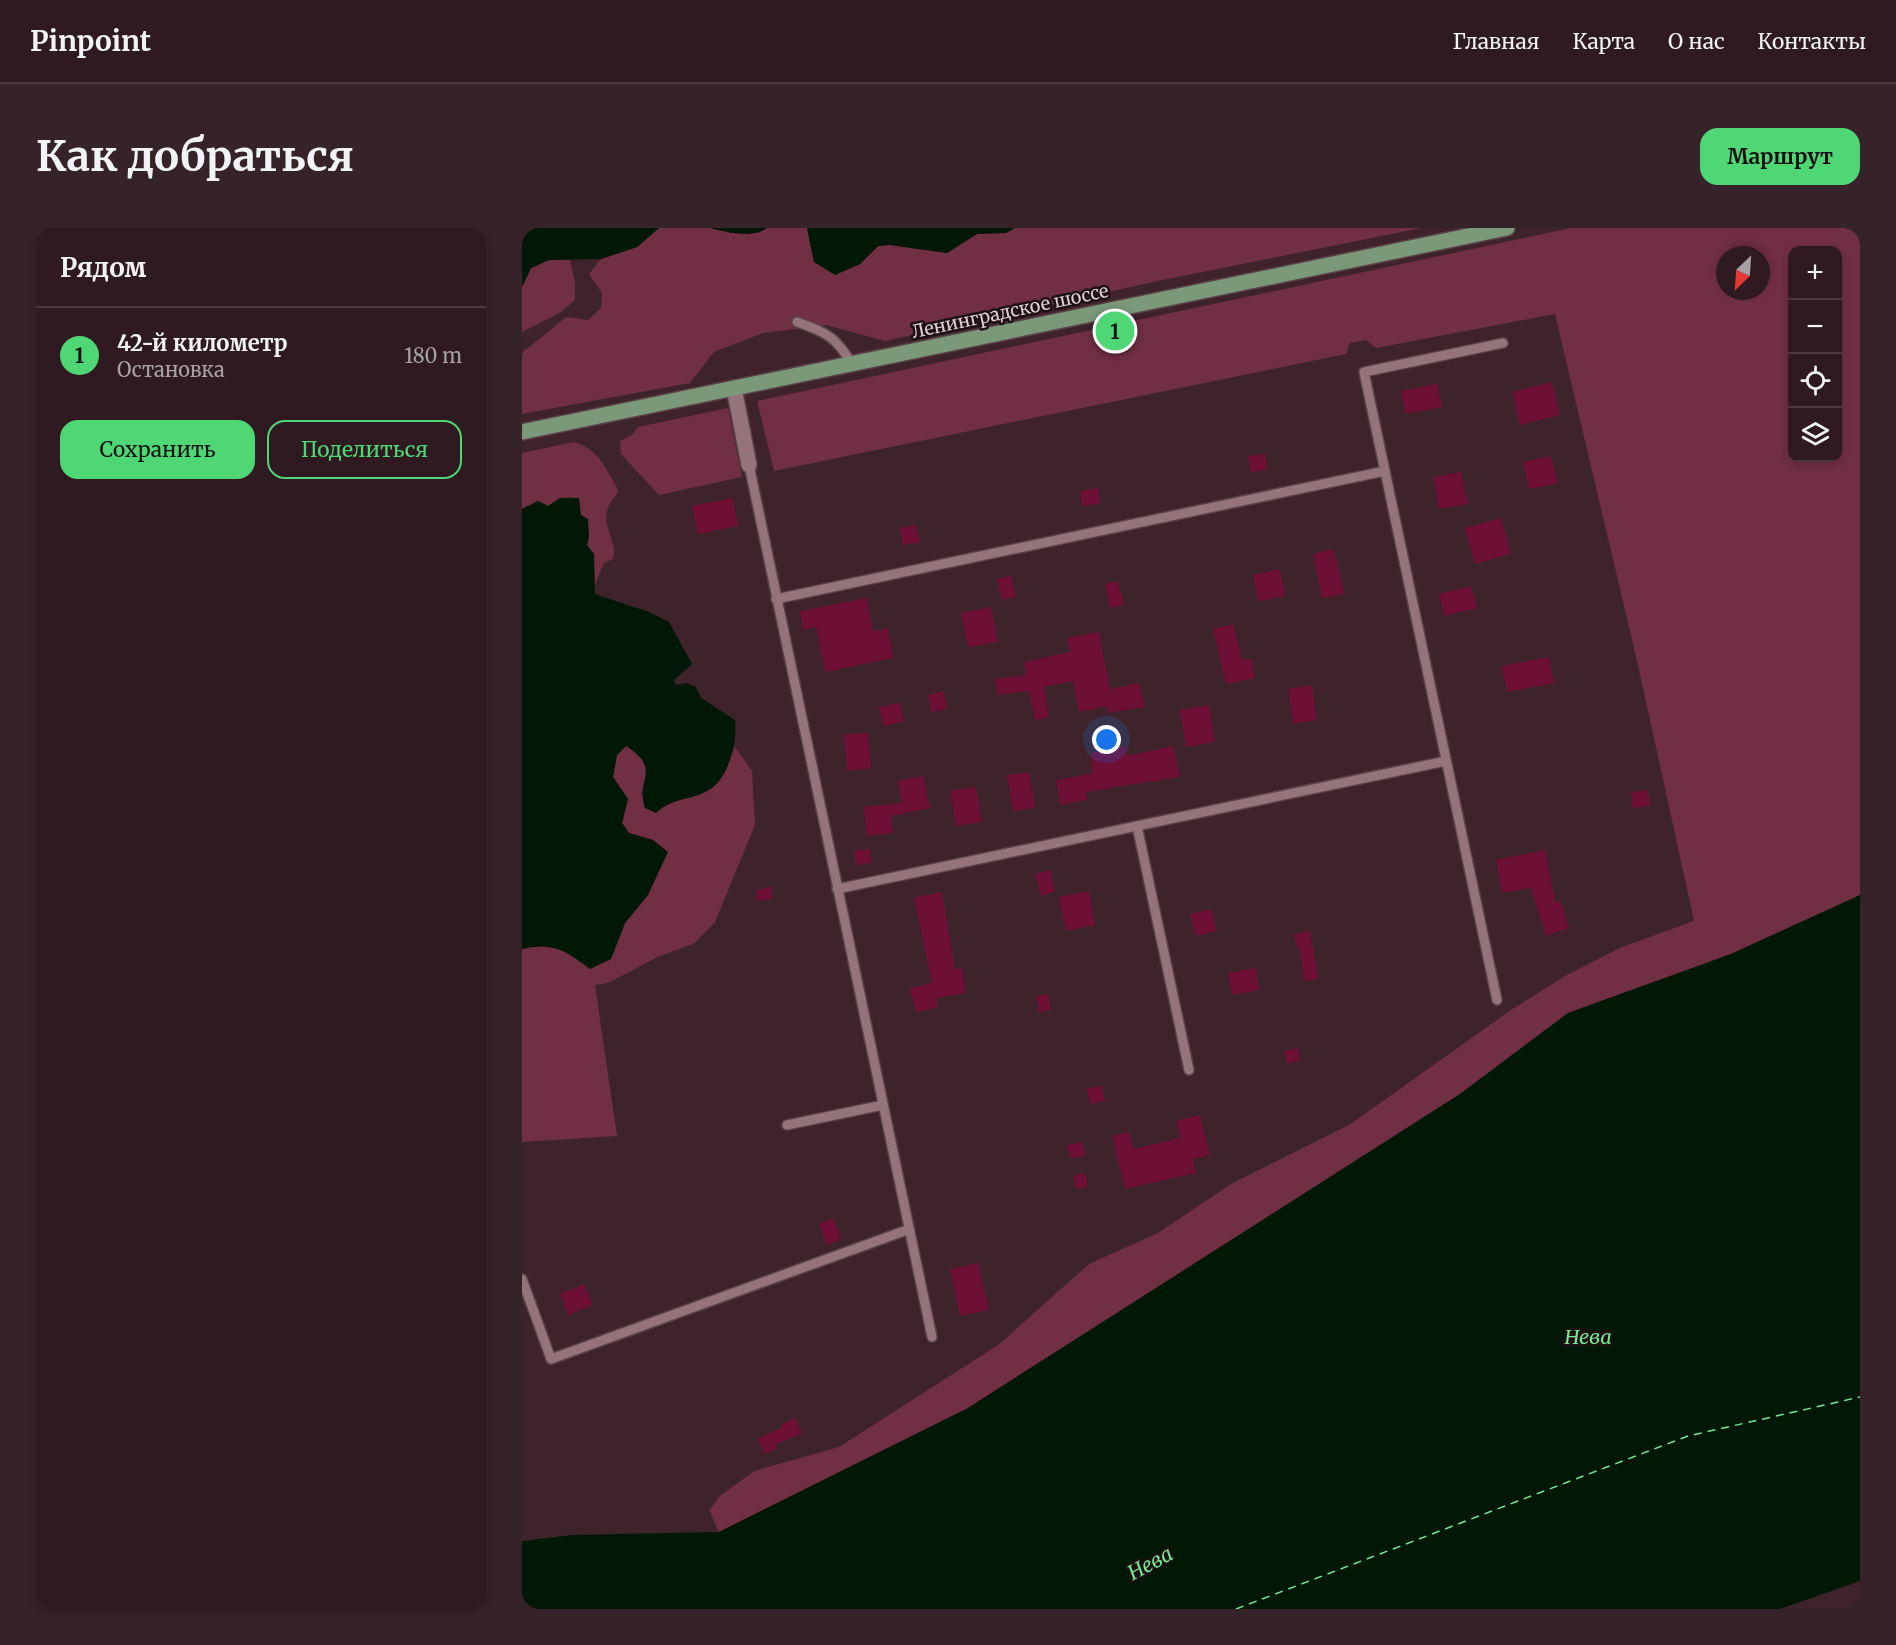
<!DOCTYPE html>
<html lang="ru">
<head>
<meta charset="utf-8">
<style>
  :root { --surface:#2e1a20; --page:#362329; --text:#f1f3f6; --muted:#a7a1a5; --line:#49383e; --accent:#4fd675 }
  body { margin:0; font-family:Merriweather,serif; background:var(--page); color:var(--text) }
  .controls { position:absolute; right:18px; top:18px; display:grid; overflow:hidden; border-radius:12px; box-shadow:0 3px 9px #0003 }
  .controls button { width:54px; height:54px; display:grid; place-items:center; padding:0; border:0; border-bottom:2px solid var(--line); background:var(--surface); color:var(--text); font:30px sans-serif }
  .compass { position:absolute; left:1194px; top:18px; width:54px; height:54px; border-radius:50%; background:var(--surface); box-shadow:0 3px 9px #0003; rotate:205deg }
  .you { position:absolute; left:585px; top:512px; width:21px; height:21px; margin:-15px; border:4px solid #fff; border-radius:50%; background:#1a73e8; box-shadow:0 0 0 9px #1a73e833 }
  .badge { display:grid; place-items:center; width:39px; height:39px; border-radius:50%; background:var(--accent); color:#111; font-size:20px; font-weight:700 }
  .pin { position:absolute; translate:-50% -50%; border:3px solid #fff; box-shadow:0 2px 6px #0006 }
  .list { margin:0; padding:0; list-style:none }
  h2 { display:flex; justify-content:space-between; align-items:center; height:78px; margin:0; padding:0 24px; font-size:26px }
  h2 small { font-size:20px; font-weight:400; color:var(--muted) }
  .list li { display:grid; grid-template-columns:39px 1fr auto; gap:18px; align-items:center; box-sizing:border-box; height:96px; padding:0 24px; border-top:2px solid var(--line) }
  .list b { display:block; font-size:22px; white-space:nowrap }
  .list p { margin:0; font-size:20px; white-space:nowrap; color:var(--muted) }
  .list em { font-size:20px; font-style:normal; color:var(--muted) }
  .actions { display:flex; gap:12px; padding:18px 24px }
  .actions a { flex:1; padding:14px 0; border:2px solid var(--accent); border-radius:18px; text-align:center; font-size:21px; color:var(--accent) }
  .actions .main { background:var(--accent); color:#111 }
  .icon { flex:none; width:33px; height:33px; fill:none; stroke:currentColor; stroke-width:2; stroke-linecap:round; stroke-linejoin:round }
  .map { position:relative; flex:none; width:1338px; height:1381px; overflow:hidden; border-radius:18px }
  header { display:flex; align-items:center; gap:36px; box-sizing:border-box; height:84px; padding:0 30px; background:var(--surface); border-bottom:2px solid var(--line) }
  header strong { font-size:28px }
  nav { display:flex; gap:33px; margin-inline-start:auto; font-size:21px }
  .intro { display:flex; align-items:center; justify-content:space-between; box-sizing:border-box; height:144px; padding:0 36px }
  h1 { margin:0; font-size:42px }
  .button { padding:15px 27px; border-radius:18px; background:var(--accent); color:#111; font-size:21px; font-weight:700 }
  main { display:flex; gap:36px; padding:0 36px }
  aside { flex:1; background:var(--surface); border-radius:18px; box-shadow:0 3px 9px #0003 }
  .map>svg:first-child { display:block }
  .green { fill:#712f43; fill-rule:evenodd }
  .water { fill:#001805 }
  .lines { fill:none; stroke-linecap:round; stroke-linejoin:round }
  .ferry { stroke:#77e891; stroke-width:1.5; stroke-dasharray:8 6; stroke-linecap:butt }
  .building { fill:#6e0f35 }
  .service-casing { stroke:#594248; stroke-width:12 }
  .minor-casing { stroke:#594248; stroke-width:18 }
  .primary-casing { stroke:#594248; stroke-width:18 }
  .path { stroke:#8d767b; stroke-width:3; stroke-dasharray:3 3; stroke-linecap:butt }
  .service { stroke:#94737a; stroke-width:9 }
  .minor { stroke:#94737a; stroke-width:15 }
  .primary { stroke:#7b9979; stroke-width:15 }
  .labels { text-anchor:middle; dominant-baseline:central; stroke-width:5; stroke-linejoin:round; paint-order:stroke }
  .street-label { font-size:18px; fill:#e1ced2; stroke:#1d1114 }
  .water-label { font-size:20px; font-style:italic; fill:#77e891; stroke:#1d1114 }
</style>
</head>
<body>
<header>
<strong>Pinpoint</strong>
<nav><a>Главная</a><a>Карта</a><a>О нас</a><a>Контакты</a></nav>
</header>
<div class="intro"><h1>Как добраться</h1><a class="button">Маршрут</a></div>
<main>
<aside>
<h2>Рядом<small></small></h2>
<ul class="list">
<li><span class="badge">1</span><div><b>42-й километр</b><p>Остановка</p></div><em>180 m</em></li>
</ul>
<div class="actions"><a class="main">Сохранить</a><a>Поделиться</a></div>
</aside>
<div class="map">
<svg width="1338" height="1381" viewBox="0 0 1338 1381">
  <rect width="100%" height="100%" fill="#3e232a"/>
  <!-- green -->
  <g class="green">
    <polygon points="137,0 188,0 208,5 236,5 245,0 285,0 292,34 338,36 356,18 368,17 425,25 455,6 483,5 493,0 899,0 636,53 363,113 304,97 241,105 192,124 168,155 0,186 0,125 44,89 66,92 79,80 80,65 67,46 79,31 115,19"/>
    <path d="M1049,0H1338V667L1209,726L1046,785L938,866L446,1180L197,1304L187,1282L198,1268L232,1243L317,1219L476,1117L567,1036L636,1005L709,956L827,897L989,782L1043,748L1100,719L1172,693L1116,437L1033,86L854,120L844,112L828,115L824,126L252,243L235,173ZM1270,22H1316V230H1270ZM1203,27H1239V63H1203Z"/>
    <polygon points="27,32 48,32 53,54 53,72 39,84 0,104 0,59 9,40"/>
    <polygon points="206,180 220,249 137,267 99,226 98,213 110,207 116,199"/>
    <path d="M52,214C78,222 83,240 97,263C93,269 86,276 85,284C81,300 96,315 91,331L82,335L72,359V327L65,317L67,309L65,291L59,287L50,269L38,270L26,278L16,273L0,281V225Z"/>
    <path d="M104,518C129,534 126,542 119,568L145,575L156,572L206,535L213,519L230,543L233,597L193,694L173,715L136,729L86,755L73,757L95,908L0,914V721C31,714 43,722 68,740L89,731L103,695L126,667L131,612L107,605L100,595L106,571L91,549L95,527Z"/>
  </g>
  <!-- water -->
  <g class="water">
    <polygon points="0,0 137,0 115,19 79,31 27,32 9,40 0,59"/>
    <path d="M188,0H245C228,11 206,4 188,0Z"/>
    <polygon points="285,0 493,0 484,5 455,6 425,25 368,17 356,18 338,36 313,47 292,34"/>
    <path d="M38,270H57L59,287L66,291L67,309L65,317L72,326L73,366L127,384L147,394L170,436L152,452L154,457L164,455L173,458L179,470L213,492C216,511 207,548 190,560C172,573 152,568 134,585L123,580C113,550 141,542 104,518L95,527L91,549L106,571L100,595L107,605L131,612L146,624L126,667L103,695L89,731L68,741C43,722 31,714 0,721V281L16,273L26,278Z"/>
    <polygon points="1338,667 1338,1353 1258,1381 0,1381 0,1313 50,1307 197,1304 446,1180 938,866 1046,785 1209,726"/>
  </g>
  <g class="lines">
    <!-- ferry -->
    <polyline class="ferry" points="714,1381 1166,1208 1338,1169"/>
  </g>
  <!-- building -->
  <g class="building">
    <polygon points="1030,154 1038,187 998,197 990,164"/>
    <polygon points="915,156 920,179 883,186 879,163"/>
    <polygon points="743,226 745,242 729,244 726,228"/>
    <polygon points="1029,228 1036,255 1007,261 1001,234"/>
    <polygon points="939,244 946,276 917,281 911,249"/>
    <polygon points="576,260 578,276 560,278 558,263"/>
    <polygon points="211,270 216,298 176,306 170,278"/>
    <polygon points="979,290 989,326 953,336 943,300"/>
    <polygon points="394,297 398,314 381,317 378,300"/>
    <polygon points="811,321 823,366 800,370 791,326"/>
    <polygon points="758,341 763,368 736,373 731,347"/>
    <polygon points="489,348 494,369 480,372 475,351"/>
    <polygon points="596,353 602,377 588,380 583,356"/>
    <polygon points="949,358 955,380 922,388 917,366"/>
    <polygon points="345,370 351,403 366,400 371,430 303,444 294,399 281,402 278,383"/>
    <polygon points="469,379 476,414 446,419 439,385"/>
    <polygon points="711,396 720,432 730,431 733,450 704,456 691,401"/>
    <polygon points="577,404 588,461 617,455 623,479 586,485 585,478 557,484 551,453 522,459 527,489 513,492 507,463 475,467 473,451 504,447 502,434 548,424 545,410"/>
    <polygon points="1027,429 1032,455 985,464 980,438"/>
    <polygon points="790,457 794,492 771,496 766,461"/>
    <polygon points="422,463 425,481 409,484 406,467"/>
    <polygon points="378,475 382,494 361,498 357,479"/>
    <polygon points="687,477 693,514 664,519 658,482"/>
    <polygon points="346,505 349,540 325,543 322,507"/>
    <polygon points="604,518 606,528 651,518 658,549 563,564 565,572 538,577 534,552 571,545 568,525"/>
    <polygon points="507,544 513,580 491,583 485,547"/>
    <polygon points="401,548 408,580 369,588 371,605 345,608 342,579 380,575 376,553"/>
    <polygon points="454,559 460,594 434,598 428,563"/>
    <polygon points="1126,562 1128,578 1111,580 1109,564"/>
    <polygon points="348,621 349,635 334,637 332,623"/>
    <polygon points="1023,622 1033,674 1038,672 1047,700 1024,708 1009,660 980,665 974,632"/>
    <polygon points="528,642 533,664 519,668 513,646"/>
    <polygon points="249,659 250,671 235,673 234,662"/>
    <polygon points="567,663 573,697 544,703 537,669"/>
    <polygon points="420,664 433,741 440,740 444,765 414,770 416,779 394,784 388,760 410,755 392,670"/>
    <polygon points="689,681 695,703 674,708 668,686"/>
    <polygon points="788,703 796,751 782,753 778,720 775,720 772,706"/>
    <polygon points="734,740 737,762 710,767 706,745"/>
    <polygon points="526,766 529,782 517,784 514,768"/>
    <polygon points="776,820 778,833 765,836 762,823"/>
    <polygon points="580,858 583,873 568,876 565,860"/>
    <polygon points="678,887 688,927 671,931 674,945 603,961 590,908 607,904 611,921 658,910 654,893"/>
    <polygon points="560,914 563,928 548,930 545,917"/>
    <polygon points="563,945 566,959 554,961 551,948"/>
    <polygon points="311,990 319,1011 305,1017 297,996"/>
    <polygon points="456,1035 467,1082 438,1088 428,1041"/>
    <polygon points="62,1056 71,1077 46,1087 38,1066"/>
    <polygon points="273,1190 280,1205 253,1217 255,1221 242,1226 236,1210 259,1200 258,1197"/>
  </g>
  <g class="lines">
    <defs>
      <g id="service">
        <path d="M275,94C304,104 314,109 330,136"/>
        <polyline points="227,237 410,1109"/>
        <polyline points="254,371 863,243"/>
        <polyline points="615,598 667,842"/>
        <polyline points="315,661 924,533"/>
        <polyline points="975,772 842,144 981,115"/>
        <polyline points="265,897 361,877"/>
        <polyline points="0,1051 29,1131 385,1002"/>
      </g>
      <polyline id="minor" points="212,160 227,237"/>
      <polyline id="primary" points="0,204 985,0"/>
    </defs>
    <!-- service casing -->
    <use href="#service" class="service-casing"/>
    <!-- minor casing -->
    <use href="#minor" class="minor-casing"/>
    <!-- primary casing -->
    <use href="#primary" class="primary-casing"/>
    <!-- path -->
    <polyline class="path" points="1336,1381 1338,1379"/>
    <!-- service -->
    <use href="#service" class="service"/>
    <!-- minor -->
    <use href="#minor" class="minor"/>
    <!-- primary -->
    <use href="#primary" class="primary"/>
  </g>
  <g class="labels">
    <!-- street labels -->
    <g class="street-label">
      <text transform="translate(488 83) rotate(-12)">Ленинградское шоссе</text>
    </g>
    <!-- water labels -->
    <g class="water-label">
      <text x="1066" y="1108">Нева</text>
      <text transform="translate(628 1335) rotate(-28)">Нева</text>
    </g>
  </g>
</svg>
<div class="controls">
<button>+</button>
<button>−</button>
<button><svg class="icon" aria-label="locate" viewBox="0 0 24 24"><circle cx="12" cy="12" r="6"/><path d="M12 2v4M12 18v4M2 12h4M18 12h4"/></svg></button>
<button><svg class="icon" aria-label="layers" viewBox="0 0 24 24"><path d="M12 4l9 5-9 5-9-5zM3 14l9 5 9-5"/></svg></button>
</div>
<svg class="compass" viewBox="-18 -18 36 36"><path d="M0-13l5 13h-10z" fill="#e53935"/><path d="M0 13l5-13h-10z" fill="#a7a1a5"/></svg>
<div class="you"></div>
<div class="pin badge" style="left:593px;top:103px">1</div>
</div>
</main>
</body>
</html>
